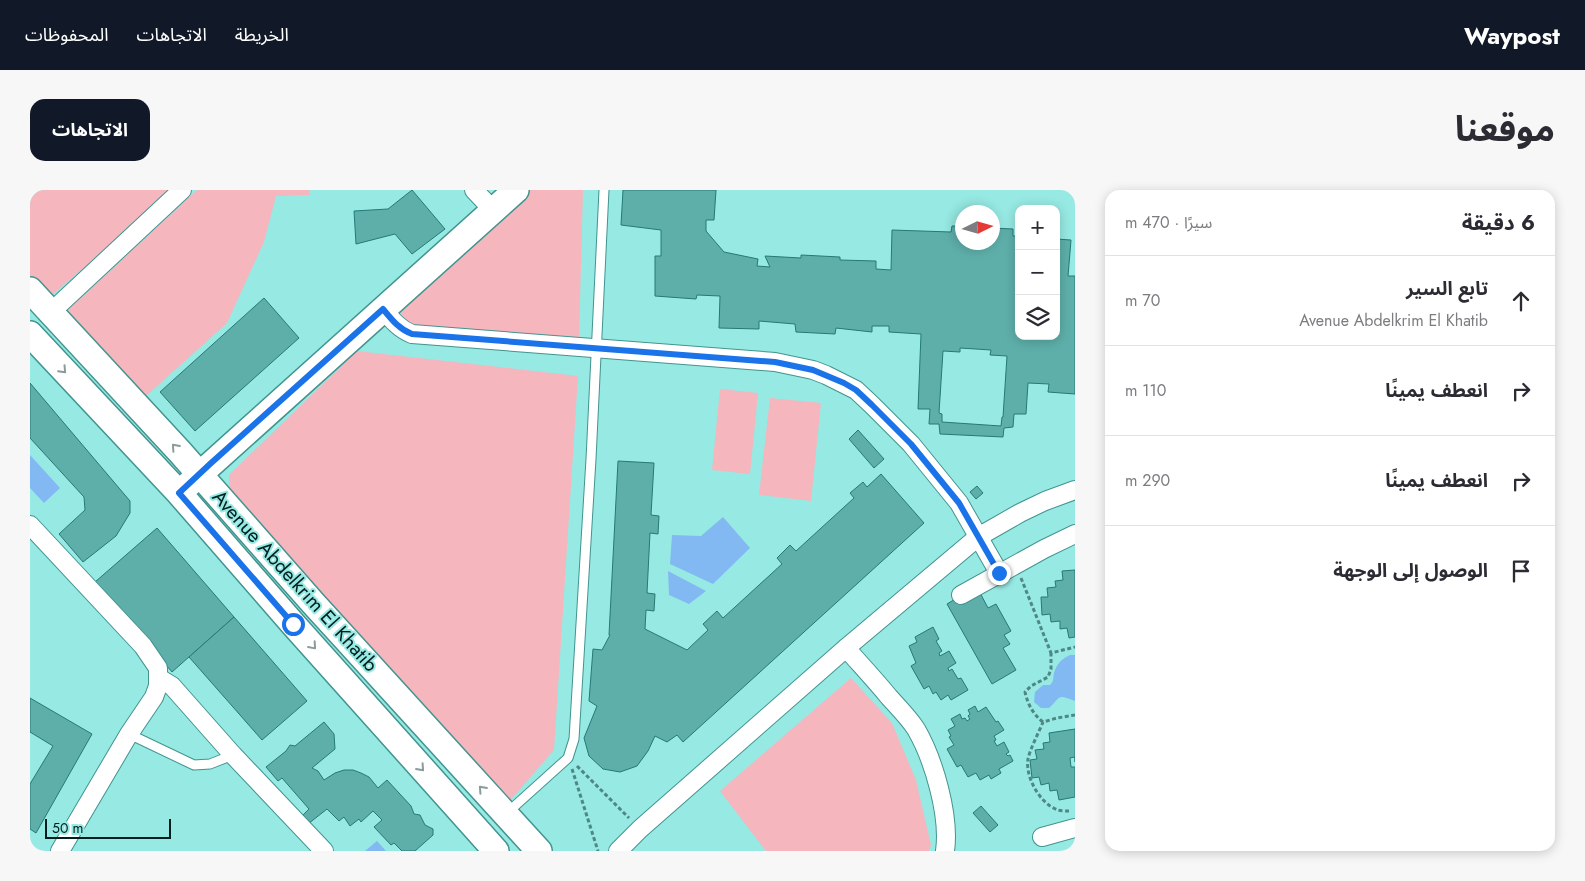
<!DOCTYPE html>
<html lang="ar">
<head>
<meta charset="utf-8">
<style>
  :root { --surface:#fff; --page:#f7f7f7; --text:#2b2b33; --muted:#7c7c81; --line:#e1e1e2; --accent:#111827 }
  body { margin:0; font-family:Jost,"Noto Sans Arabic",sans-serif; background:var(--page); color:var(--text); direction:rtl }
  .controls { position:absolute; right:15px; top:15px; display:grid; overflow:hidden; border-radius:10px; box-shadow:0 2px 12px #0003 }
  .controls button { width:45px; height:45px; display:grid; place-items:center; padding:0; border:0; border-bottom:1px solid var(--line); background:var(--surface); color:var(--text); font:25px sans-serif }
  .compass { position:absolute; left:925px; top:15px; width:45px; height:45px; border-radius:50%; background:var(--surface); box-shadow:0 2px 12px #0003; rotate:85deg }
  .scale { position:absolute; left:15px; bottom:12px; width:126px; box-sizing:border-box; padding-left:5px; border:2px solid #001f1e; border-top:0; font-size:14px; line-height:18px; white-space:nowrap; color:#001f1e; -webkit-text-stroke:4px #97e9e3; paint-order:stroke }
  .stop { position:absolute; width:15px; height:15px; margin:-11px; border:4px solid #1a73e8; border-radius:50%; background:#fff }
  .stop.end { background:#1a73e8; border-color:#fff; box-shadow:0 1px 5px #0008 }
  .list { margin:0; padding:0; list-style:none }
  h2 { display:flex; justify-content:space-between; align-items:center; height:65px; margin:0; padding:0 20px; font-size:21px }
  h2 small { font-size:16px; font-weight:400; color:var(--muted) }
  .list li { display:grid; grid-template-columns:32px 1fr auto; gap:15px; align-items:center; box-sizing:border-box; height:90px; padding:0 20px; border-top:1px solid var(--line) }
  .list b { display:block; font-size:19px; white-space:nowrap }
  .list p { margin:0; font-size:16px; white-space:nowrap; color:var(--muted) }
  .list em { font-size:16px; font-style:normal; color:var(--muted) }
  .icon { flex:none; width:28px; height:28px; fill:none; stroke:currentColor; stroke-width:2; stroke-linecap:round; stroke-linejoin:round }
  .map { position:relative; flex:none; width:1045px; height:661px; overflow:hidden; direction:ltr; border-radius:15px }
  header { display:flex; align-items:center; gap:30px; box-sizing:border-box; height:70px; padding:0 25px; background:var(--accent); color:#fff }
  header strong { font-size:24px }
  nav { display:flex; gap:28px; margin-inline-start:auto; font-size:18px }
  .intro { display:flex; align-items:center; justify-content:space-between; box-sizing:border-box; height:120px; padding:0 30px }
  h1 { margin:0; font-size:35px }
  .button { padding:12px 22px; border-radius:15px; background:var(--accent); color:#fff; font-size:18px; font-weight:700 }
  main { display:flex; gap:30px; padding:0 30px }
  aside { flex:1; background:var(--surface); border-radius:15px; box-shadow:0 2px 12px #0003 }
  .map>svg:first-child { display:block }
  .green { fill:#f5b6be }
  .water { fill:#83b9f2 }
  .building { fill:#5eafaa; stroke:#247a76; fill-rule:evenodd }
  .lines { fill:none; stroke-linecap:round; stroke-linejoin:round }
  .lane-casing { stroke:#42948f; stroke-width:11 }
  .street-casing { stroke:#42948f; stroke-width:20 }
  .secondary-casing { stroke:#42948f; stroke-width:28 }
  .path { stroke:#4e8784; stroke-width:3; stroke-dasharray:4 2.5; stroke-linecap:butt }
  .lane { stroke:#fff; stroke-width:9 }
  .street { stroke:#fff; stroke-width:18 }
  .secondary { stroke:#fff; stroke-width:25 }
  .oneway { stroke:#8c9a9a }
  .route { stroke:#1a73e8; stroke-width:6 }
  .labels { text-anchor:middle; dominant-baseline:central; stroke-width:4; stroke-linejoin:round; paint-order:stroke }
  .street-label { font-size:20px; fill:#001f1e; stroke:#97e9e3 }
</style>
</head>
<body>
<header>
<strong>Waypost</strong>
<nav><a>الخريطة</a><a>الاتجاهات</a><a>المحفوظات</a></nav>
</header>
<div class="intro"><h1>موقعنا</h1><a class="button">الاتجاهات</a></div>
<main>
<aside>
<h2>6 دقيقة<small>سيرًا · 470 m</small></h2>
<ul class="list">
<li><svg class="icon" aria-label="ahead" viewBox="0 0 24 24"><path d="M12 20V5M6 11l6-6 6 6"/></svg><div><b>تابع السير</b><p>Avenue Abdelkrim El Khatib</p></div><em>70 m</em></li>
<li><svg class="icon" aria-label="right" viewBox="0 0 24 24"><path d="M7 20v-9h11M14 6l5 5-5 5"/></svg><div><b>انعطف يمينًا</b></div><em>110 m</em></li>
<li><svg class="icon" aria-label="right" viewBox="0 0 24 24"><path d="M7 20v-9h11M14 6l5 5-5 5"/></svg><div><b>انعطف يمينًا</b></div><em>290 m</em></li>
<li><svg class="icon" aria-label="arrive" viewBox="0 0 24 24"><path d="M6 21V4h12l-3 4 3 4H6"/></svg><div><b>الوصول إلى الوجهة</b></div></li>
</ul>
</aside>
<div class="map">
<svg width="1045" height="661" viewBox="0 0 1045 661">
  <rect width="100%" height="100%" fill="#97e9e3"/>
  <!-- green -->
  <g class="green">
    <polygon points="0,0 145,0 16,110 0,91"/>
    <polygon points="167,0 279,0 280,5 246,6 234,52 197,133 115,207 101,198 38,120"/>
    <polygon points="498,0 553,0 549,148 384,139 368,120"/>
    <polygon points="327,161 548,186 524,560 477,614 199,304 199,285"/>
    <polygon points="690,199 728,203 720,284 682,280"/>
    <polygon points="740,208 791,213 781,311 729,305"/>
    <polygon points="821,488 862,533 886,590 901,655 899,661 736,661 690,601"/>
  </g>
  <!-- water -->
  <g class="water">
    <polygon points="0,265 30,298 14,313 0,298"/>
    <polygon points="693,327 720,358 683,394 640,374 642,345 671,346"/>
    <polygon points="638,381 676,401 659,414 639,405"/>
    <path d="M1040,465H1045V511C1026,504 1032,506 1019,518H1011L1004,512L1005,502L1013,495H1020C1024,491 1023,489 1024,483C1027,473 1032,469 1040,465Z"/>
    <polygon points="347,651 356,661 335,661"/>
  </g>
  <!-- building -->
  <g class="building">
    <polygon points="382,0 415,39 382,64 365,44 326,54 324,21 358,19"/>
    <path d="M593,0H686L684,30H676V41L694,62L728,69L727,76L740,77L735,66L771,68V65L810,67V70L846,71V79L861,80L862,40L921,42L922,36H932V52H962V38L983,39V46H989V146H1026V49L1041,50L1038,86H1045V204L1018,202L1019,194L998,193L996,224H984L983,237L974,238L973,247L910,244L909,234H899L900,219H888L891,144L859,142V136H842V142L806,138L805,144L766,142L765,134L729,131V139L689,138L690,106L667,105L666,109L625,106V66H631V40L591,35ZM930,158L961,160L960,165L977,166L973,227H972L971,236L912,232V224L909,223L913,161L930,162Z"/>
    <polygon points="234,108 269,148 165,241 130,202"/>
    <polygon points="0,193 100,311 100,323 86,346 53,372 29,344 55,320 54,307 0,248"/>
    <polygon points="828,240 854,269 844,278 819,249"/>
    <polygon points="588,271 624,273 621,325 629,326 628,344 620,343 617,403 625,404 624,421 616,420 615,439 657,460 678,440 673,434 687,421 693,428 752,374 747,368 760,355 766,361 824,308 820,303 833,292 837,297 851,284 894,333 653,552 647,545 637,552 625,546 618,561 607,576 590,582 573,579 559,566 554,548 567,516 559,511 563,459 572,460 580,445 579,445"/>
    <polygon points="947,296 953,303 946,309 940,302"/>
    <polygon points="127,338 204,427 142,482 65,392"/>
    <polygon points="1045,380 1045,447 1039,448 1037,438 1030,439 1030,431 1021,432 1020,424 1012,425 1011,407 1018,407 1017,398 1026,397 1025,391 1033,390 1032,381"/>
    <polygon points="949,401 958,418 966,414 981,441 974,445 980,454 973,458 986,480 962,494 917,414 927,408"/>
    <polygon points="204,427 277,511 232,550 159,467"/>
    <polygon points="903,437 909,449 906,451 912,461 909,463 910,466 919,461 926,473 918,478 919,481 922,479 928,489 931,488 938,500 921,510 918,505 911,510 906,502 903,504 899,496 894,499 881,476 886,473 879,456 887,452 885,447"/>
    <polygon points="0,508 62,544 6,643 0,639 0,594 23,556 0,542"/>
    <polygon points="945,516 948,522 956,517 966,532 968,531 974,540 964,546 966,550 964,551 967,556 974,552 979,562 976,564 978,566 980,565 983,571 969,579 971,583 961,589 959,585 950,590 946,583 938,587 931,575 927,577 917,559 924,555 919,547 921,546 918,540 925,536 921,529 930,524 932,529 935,528 937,531 940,529 938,526 940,524 938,520"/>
    <polygon points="294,532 304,544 305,559 282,578 288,581 294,590 305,583 314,580 323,580 331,583 339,587 348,598 357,590 381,616 384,624 390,625 395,635 403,639 403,645 385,661 372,661 364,653 361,655 344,637 352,630 343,621 331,632 329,629 320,636 314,627 309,631 297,619 278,634 272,626 279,619 252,588 248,591 236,577 256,561 260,555 265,556"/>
    <polygon points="1045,539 1045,572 1045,567 1040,568 1041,577 1045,577 1045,607 1029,610 1027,600 1020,601 1019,593 1011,595 1009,587 1002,588 1000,570 1007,569 1005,560 1014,559 1013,553 1020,552 1019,543"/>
    <polygon points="951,616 968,635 960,642 943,623"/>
  </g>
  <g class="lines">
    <defs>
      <g id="lane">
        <polyline points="99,544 164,575 180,574 203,565"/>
        <polyline points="477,623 538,568 544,549 561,269 574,0"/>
      </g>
      <g id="street">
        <polyline points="444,0 464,21"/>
        <path d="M353,119C362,130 369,139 382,144L745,172L783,180L796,185L826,200L842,215L881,254L929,313L969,383"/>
        <polyline points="20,123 152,0"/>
        <polyline points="0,335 113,456 128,478 128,496 124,507 99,544 30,661"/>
        <polyline points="931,405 1014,359 1045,344"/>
        <path d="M816,458C830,474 845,490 859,507C868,517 879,528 886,539C904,570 920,626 915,661"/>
        <polyline points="129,488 142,496 203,565 294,661"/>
        <polyline points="1012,647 1045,638"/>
        <polyline points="588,661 610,639 816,458 948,347 990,323 1015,311 1045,300"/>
      </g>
      <g id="secondary">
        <polyline points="0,100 150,262 283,413 509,661"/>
        <polyline points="0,144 149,303 263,434 466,661"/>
        <polyline points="159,294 486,0"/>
      </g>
    </defs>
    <!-- lane casing -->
    <use href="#lane" class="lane-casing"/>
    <!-- street casing -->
    <use href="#street" class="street-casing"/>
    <!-- secondary casing -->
    <use href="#secondary" class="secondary-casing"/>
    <!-- path -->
    <g class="path">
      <polyline points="991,388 1021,463 1045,457"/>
      <path d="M1013,532C1003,524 998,515 995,502L1001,496L1018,487L1021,479V463"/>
      <polyline points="547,576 599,628"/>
      <polyline points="542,579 568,661"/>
      <path d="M1039,621C1036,621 1031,621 1028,620C1010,614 995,587 998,569C1000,559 1009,542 1013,532L1027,528L1045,525"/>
    </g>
    <!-- lane -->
    <use href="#lane" class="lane"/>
    <!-- street -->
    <use href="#street" class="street"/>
    <!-- secondary -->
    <use href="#secondary" class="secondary"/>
  </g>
  <!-- one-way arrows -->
  <defs><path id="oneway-chevron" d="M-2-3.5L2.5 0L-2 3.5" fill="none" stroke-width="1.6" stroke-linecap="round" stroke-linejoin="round" transform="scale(1.25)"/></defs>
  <g class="oneway">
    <use href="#oneway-chevron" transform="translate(33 180) rotate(47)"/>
    <use href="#oneway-chevron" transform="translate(145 257) rotate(-132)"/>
    <use href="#oneway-chevron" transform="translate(283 456) rotate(49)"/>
    <use href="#oneway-chevron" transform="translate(391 578) rotate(48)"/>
    <use href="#oneway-chevron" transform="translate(452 599) rotate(-132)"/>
  </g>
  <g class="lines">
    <!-- route -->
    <path class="route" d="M263,434L149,303L180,274L353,119C362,130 369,139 382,144L745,172L783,180L814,193L826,200L842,215L881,254L929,313L969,383"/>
  </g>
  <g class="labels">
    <!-- street labels -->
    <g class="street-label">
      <text transform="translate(265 391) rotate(48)">Avenue Abdelkrim El Khatib</text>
    </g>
  </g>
</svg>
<div class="controls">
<button>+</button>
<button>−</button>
<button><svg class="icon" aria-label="layers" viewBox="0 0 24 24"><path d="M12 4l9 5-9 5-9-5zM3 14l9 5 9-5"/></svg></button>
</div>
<svg class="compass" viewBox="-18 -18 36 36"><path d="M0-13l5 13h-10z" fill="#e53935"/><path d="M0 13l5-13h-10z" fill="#7c7c81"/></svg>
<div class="scale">50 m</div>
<div class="stop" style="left:263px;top:434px"></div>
<div class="stop end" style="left:969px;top:383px"></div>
</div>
</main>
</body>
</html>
